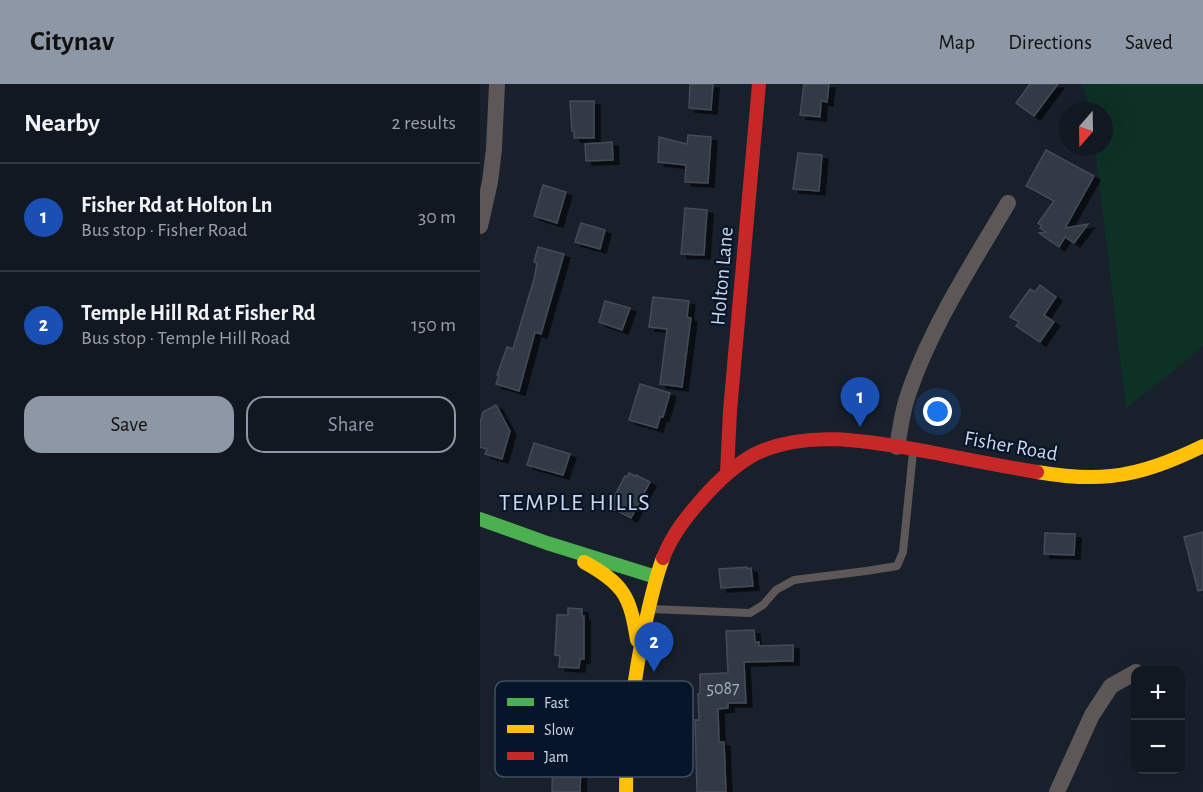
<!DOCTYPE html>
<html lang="en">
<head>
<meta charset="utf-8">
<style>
  :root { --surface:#121821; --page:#1b212a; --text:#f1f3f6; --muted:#9ca0a5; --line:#31373f; --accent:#8e97a5 }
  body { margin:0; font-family:"Alegreya Sans",sans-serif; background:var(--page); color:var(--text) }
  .controls { position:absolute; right:18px; bottom:18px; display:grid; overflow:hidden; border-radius:12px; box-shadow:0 6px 24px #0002 }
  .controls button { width:54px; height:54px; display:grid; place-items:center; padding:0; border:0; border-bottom:2px solid var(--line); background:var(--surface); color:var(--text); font:30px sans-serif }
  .compass { position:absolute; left:579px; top:18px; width:54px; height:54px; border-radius:50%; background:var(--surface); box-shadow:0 6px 24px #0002; rotate:200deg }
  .you { position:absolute; left:458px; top:328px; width:21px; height:21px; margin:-15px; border:4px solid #fff; border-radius:50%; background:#1a73e8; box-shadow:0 0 0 9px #1a73e833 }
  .badge { display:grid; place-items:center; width:39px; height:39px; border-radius:50%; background:var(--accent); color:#fff; font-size:20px; font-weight:700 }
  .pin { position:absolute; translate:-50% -50px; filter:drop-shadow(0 2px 3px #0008) }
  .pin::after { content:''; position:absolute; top:32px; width:21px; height:18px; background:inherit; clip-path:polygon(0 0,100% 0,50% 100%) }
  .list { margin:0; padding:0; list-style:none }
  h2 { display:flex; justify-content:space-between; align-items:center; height:78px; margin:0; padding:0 24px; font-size:26px }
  h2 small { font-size:20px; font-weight:400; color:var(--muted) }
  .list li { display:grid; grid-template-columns:39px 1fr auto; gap:18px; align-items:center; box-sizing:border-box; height:108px; padding:0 24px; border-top:2px solid var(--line) }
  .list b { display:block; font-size:22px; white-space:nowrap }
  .list p { margin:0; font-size:20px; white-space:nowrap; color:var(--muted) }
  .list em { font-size:20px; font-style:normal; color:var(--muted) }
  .actions { display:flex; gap:12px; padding:18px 24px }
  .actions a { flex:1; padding:14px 0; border:2px solid var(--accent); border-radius:18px; text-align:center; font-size:21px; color:var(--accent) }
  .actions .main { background:var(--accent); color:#111 }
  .map { position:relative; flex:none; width:723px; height:708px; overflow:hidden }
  header { display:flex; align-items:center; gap:36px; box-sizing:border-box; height:84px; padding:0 30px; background:var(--accent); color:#111 }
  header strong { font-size:28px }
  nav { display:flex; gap:33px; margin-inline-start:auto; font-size:21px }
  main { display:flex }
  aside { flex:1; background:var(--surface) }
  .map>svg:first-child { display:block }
  .green { fill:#0d3125 }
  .building { fill:#333a44; stroke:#444b57; stroke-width:1.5; filter:url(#shadow) }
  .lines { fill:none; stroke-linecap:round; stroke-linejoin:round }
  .lane { stroke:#5d5857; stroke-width:8 }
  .street { stroke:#5d5857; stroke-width:16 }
  .fast { stroke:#4caf50; stroke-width:14 }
  .slow { stroke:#ffc107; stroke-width:14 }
  .jam { stroke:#c62828; stroke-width:14 }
  .labels { text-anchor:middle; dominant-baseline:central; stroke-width:4.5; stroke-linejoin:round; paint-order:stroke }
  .number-label { font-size:18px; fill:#a6b0be }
  .street-label { font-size:21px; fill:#cdd7e6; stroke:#07152a }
  .quarter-label { font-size:24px; letter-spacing:1.5px; fill:#cdd7e6; stroke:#07152a }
  .key { fill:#07152a; stroke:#424f62; stroke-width:1.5 }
  .key-label { font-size:16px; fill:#cdd7e6 }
</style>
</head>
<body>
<header>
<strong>Citynav</strong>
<nav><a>Map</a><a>Directions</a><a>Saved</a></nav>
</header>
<main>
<aside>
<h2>Nearby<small>2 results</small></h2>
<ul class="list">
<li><span class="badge" style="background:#1a4fb4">1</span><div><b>Fisher Rd at Holton Ln</b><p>Bus stop · Fisher Road</p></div><em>30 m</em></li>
<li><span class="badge" style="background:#1a4fb4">2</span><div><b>Temple Hill Rd at Fisher Rd</b><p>Bus stop · Temple Hill Road</p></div><em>150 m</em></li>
</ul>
<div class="actions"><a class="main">Save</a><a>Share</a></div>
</aside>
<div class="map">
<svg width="723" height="708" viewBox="0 0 723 708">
  <defs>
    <filter id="shadow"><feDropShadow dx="6" dy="4" stdDeviation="0" flood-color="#0009"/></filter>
  </defs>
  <rect width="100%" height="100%" fill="#18202c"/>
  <!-- green -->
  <polygon class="green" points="602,0 723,0 723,262 702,280 646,324 615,63 624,63 624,27 611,27"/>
  <!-- building -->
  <g class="building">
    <polygon points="210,0 233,0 231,26 209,24"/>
    <polygon points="324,0 349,0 347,18 341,17 340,33 320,31"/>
    <polygon points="550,0 578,0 554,32 536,19"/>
    <polygon points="90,17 114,17 114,54 94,54 94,47 92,47"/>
    <polygon points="208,51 231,53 228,99 205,98 206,81 178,78 179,53 207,60"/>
    <polygon points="132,58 133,76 106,77 105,60"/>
    <polygon points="566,66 614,92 585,144 608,140 594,159 585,153 579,163 559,149 566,148 560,144 562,142 558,139 574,117 546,102"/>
    <polygon points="318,69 342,71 339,107 313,105"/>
    <polygon points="63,101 86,108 77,139 54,132"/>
    <polygon points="205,124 227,126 224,171 201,170"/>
    <polygon points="101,139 125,146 120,165 95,158"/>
    <polygon points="58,163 84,170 61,250 55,248 39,307 16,300 19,291 17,291 27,263 33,265 54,195 57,179 54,178"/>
    <polygon points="560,201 576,213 564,231 574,238 560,258 536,242 539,238 530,233 550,205 555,208"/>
    <polygon points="173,213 209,217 207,233 211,234 202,303 180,300 187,245 169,243"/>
    <polygon points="125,217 150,224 142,246 119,238"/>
    <polygon points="160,300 190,309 183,333 180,333 177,344 149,336"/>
    <polygon points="16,321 30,347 22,375 5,370 7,365 0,363 0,339 3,328"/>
    <polygon points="54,359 90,370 83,391 47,381"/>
    <polygon points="149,389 155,392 156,391 170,398 151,434 129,423 145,392 147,393"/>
    <polygon points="723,448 723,506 718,507 704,453"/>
    <polygon points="565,449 595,450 594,471 564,470"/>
    <polygon points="267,483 267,485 271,484 273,502 241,504 239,485"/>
    <polygon points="88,524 102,525 102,532 104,532 104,575 100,575 99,584 79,583 80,572 75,571 77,531 88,531"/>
    <polygon points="274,546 275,558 279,558 279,562 313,561 313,577 264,578 266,619 248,619 248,624 238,625 239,658 244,658 246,708 217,708 215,636 219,636 218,610 220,609 220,590 248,589 246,547"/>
    <polygon points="73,666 91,667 91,678 101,679 100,708 72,708"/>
  </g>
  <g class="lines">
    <!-- lane -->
    <polyline class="lane" points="171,525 270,529 283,521 296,506 314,496 386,487 417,482 423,468 433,368"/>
    <!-- street -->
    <g class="street">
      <polyline points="0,142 10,98 14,65 17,0"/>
      <path d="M417,363C420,347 422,329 427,314C449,246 492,180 528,119"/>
      <polyline points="577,708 612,631 631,602 656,588"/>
    </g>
    <!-- fast -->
    <polyline class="fast" points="0,435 67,459 176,493"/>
    <!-- slow -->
    <g class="slow">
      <path d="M557,388C581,392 606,395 631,392C663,389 694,376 723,362"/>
      <path d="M104,478C144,500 150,512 157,556"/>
      <path d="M146,708C146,653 153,600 164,546C169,522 174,498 183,474"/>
    </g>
    <!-- jam -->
    <g class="jam">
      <polyline points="247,388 250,327 279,0"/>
      <path d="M183,474C192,451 206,433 223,414C238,397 255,381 275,370C329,344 393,358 450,368C485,375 521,382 557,388"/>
    </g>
  </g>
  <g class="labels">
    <!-- number labels -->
    <g class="number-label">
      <text x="243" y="605">5087</text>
    </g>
    <!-- street labels -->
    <g class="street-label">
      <text transform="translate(242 192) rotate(-85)">Holton Lane</text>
      <text transform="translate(531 362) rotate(10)">Fisher Road</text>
    </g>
    <!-- quarter labels -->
    <g class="quarter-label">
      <text x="95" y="419">TEMPLE HILLS</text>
    </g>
  </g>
  <!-- legend -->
  <rect x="15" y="597" width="198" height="96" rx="9" class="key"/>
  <rect x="27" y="614" width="27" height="8" fill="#4caf50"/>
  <rect x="27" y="641" width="27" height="8" fill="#ffc107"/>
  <rect x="27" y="668" width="27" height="8" fill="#c62828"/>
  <g class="key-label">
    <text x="64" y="624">Fast</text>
    <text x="64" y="651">Slow</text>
    <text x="64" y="678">Jam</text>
  </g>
</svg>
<div class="controls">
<button>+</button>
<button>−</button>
</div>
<svg class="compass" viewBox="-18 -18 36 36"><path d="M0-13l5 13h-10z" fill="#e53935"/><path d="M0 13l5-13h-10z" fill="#9ca0a5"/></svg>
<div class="you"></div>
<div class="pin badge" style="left:380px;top:343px;background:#1a4fb4">1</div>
<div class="pin badge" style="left:174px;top:588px;background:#1a4fb4">2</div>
</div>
</main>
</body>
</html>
